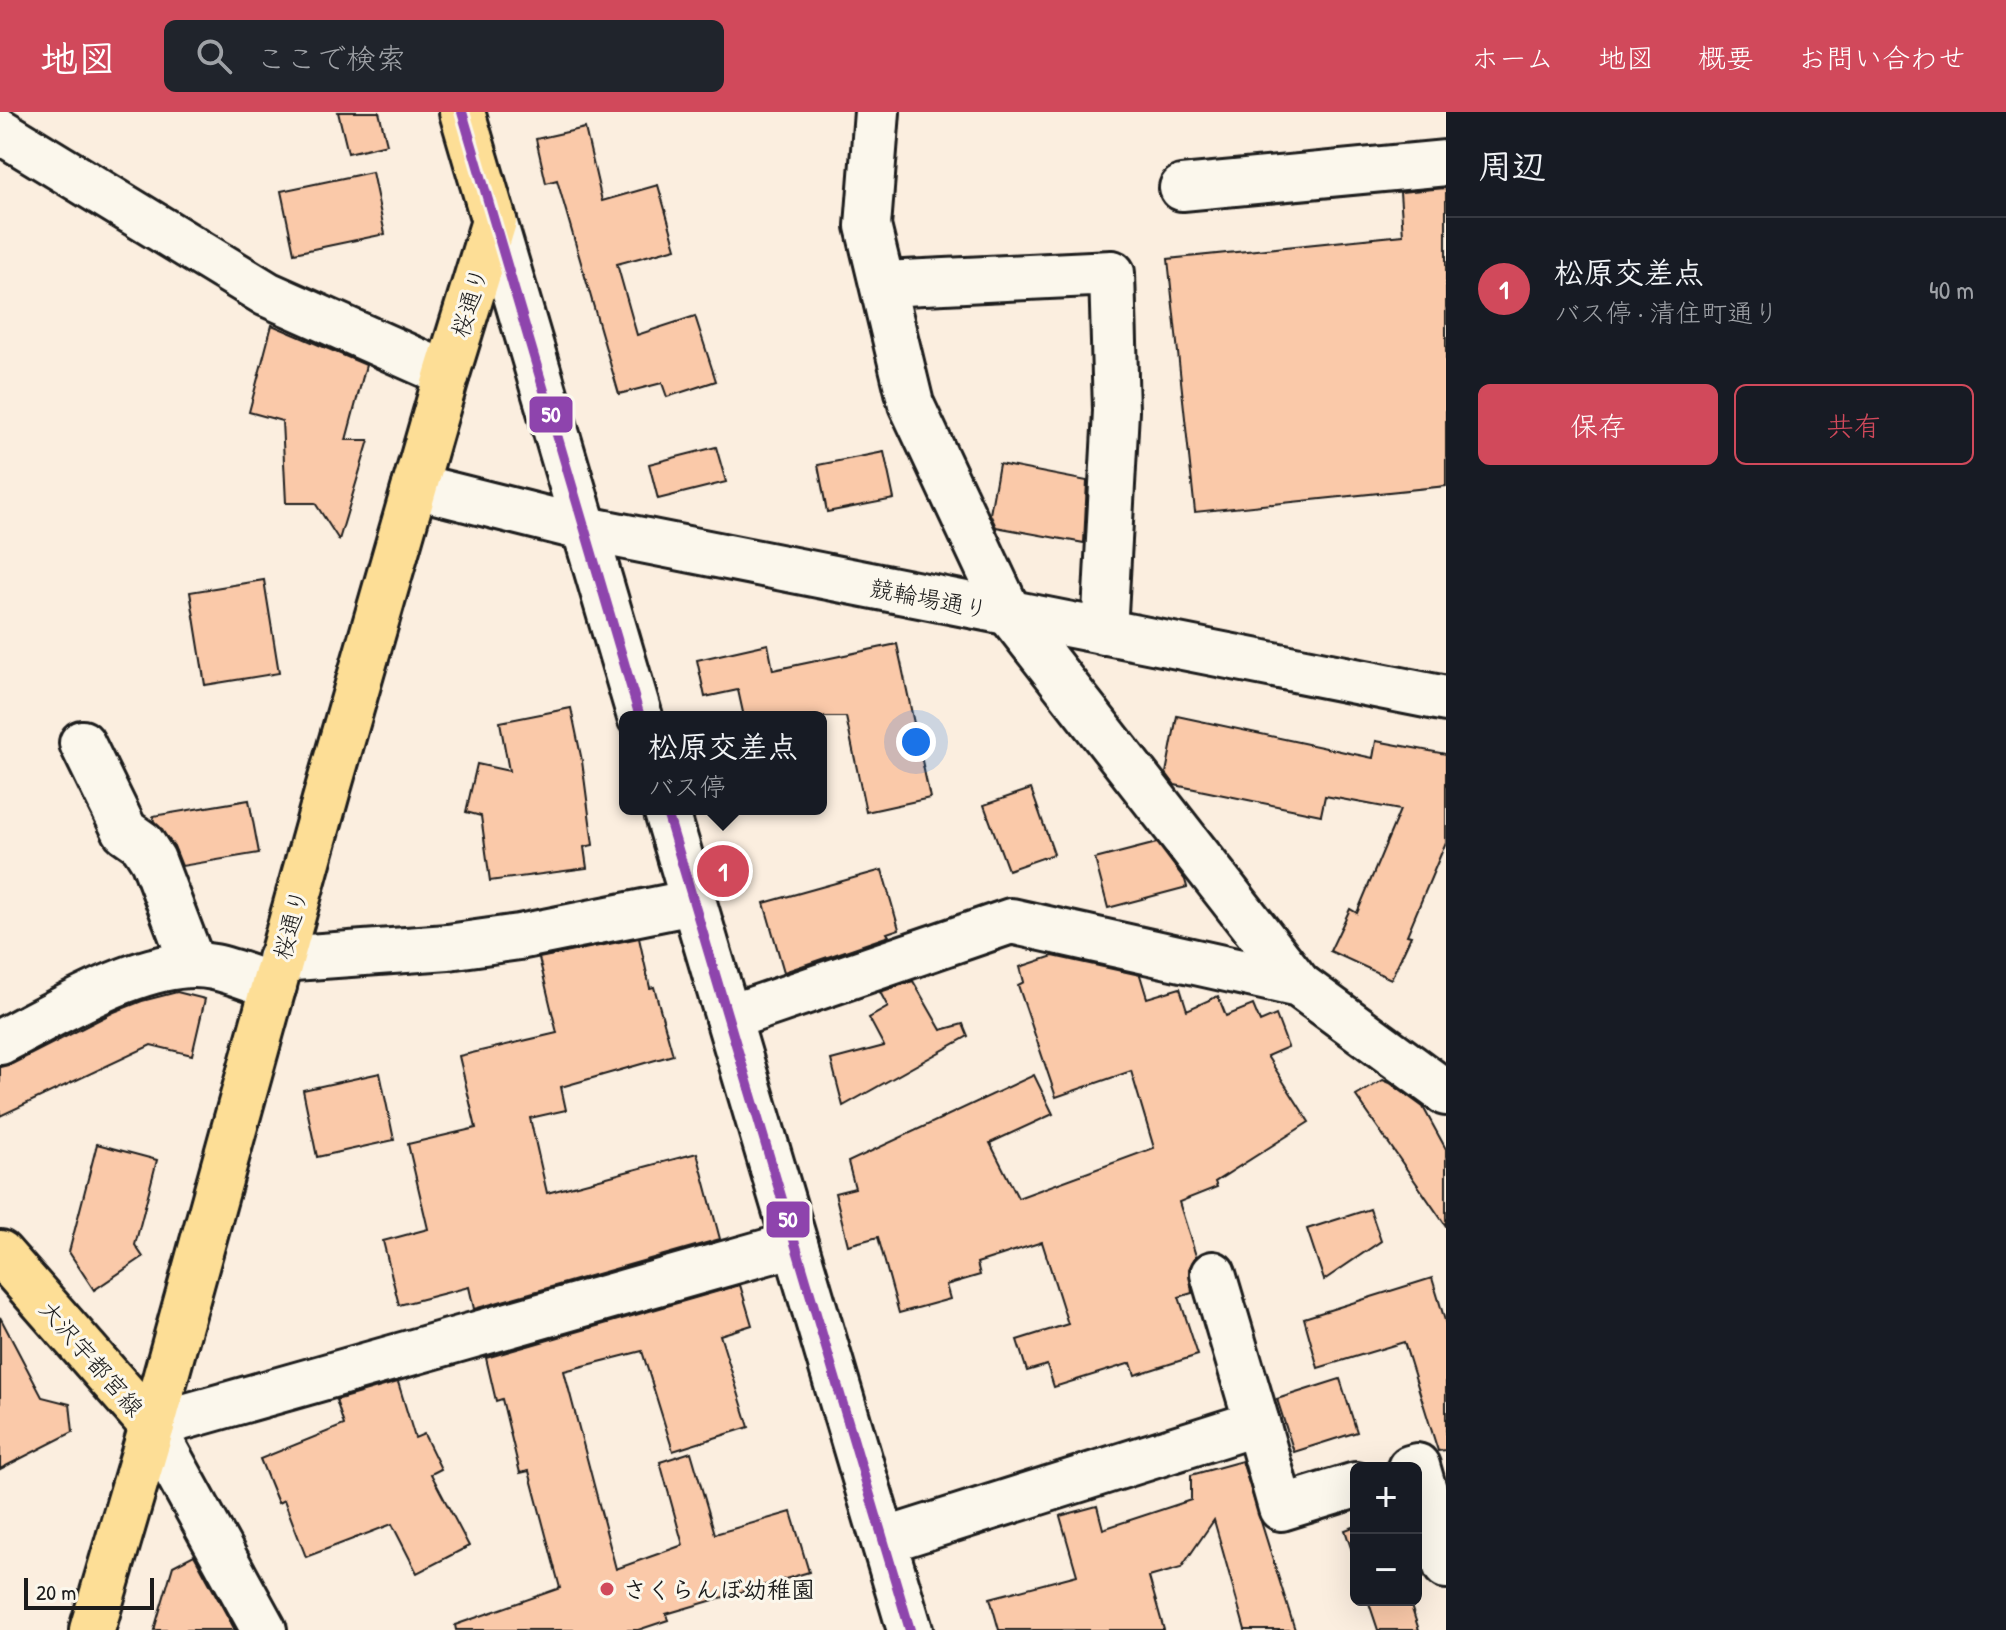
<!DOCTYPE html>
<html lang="ja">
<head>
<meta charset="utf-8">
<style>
  :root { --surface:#171b24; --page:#20242c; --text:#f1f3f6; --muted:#9ea1a6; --line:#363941; --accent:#d1495b }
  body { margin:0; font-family:"Patrick Hand","Klee One",sans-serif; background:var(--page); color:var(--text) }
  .controls { position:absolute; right:24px; bottom:24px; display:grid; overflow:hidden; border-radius:12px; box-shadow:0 8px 32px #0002 }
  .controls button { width:72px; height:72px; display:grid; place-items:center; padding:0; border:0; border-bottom:2px solid var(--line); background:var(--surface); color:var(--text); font:40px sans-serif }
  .scale { position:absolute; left:24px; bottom:20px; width:130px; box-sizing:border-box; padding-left:8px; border:4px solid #1c1c1c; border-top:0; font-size:22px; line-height:28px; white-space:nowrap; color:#1c1c1c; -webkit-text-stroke:6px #fbf7ec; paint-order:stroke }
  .you { position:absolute; left:916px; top:630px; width:28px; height:28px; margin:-20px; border:6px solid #fff; border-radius:50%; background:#1a73e8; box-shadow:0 0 0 12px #1a73e833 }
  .badge { display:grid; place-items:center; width:52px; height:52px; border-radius:50%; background:var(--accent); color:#fff; font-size:26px; font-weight:700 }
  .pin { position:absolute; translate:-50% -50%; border:4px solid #fff; box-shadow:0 2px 8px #0006 }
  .popup { position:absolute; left:619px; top:599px; width:208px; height:104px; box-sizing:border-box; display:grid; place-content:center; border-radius:12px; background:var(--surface); filter:drop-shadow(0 2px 6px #0005); font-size:26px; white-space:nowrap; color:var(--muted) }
  .popup b { font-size:30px; color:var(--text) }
  .popup::after { content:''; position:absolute; left:50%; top:100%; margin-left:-16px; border:16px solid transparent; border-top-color:var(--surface) }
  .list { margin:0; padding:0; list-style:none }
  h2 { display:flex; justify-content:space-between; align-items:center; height:104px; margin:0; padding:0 32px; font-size:34px }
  h2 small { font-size:26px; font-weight:400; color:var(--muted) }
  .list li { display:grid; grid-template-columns:52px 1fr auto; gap:24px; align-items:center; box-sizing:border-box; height:144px; padding:0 32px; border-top:2px solid var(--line) }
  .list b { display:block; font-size:30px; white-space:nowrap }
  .list p { margin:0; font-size:26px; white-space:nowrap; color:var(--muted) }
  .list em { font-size:26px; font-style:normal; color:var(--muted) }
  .actions { display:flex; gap:16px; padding:24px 32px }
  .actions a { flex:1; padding:18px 0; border:2px solid var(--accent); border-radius:12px; text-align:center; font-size:28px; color:var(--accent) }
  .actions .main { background:var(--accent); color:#fff }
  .icon { flex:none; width:44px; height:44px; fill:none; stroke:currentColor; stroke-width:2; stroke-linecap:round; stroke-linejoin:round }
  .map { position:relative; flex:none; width:1446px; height:1518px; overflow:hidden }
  header { display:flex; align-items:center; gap:48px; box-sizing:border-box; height:112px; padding:0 40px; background:var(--accent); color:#fff }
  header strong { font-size:38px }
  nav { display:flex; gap:44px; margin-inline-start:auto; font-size:28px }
  .search { width:560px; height:72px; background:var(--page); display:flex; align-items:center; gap:20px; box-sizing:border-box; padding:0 28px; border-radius:12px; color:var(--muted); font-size:30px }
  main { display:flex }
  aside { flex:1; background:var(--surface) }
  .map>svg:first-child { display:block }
  .building { fill:#fac9a9; stroke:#1c1c1c; stroke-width:2 }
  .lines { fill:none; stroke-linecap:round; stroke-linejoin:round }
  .minor-casing { stroke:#1c1c1c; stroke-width:50 }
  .tertiary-casing { stroke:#1c1c1c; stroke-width:50 }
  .primary-casing { stroke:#1c1c1c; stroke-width:50 }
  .trunk-casing { stroke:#1c1c1c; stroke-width:50 }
  .minor { stroke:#fbf7ec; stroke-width:44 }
  .tertiary { stroke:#fbf7ec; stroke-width:44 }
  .primary { stroke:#fdde96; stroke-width:44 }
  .trunk { stroke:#fdde96; stroke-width:44 }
  .bus-1-casing { stroke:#fbf7ec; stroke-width:16 }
  .bus-1 { stroke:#8e44ad; stroke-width:10 }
  .poi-dot { fill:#d1495b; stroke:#fbf7ec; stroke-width:3 }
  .labels { text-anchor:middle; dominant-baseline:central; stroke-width:6; stroke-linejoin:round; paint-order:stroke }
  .street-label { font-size:24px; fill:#1c1c1c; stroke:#fbf7ec }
  .poi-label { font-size:24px; font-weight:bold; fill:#1c1c1c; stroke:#fbf7ec; text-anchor:start }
  .line-badge { stroke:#fbf7ec; stroke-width:3 }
  .badge-label { font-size:22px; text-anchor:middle; font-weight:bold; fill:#fff }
</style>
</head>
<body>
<header>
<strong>地図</strong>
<div class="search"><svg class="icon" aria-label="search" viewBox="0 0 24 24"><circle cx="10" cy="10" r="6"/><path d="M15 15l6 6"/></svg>ここで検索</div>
<nav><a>ホーム</a><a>地図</a><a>概要</a><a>お問い合わせ</a></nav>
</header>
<main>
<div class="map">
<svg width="1446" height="1518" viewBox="0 0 1446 1518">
  <rect width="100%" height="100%" fill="#fbeedf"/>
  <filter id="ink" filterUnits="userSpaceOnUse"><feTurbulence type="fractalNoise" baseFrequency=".0125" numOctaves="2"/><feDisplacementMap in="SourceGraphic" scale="16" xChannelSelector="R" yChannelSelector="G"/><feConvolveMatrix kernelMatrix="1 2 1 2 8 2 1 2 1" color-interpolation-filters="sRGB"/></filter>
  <g filter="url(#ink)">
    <!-- building -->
    <g class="building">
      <polygon points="338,0 379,0 387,32 348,41"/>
      <polygon points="585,16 602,89 658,73 676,136 617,152 637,223 695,204 716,269 667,285 662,271 619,282 557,68 546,71 536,27"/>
      <polygon points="372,60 385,122 294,141 281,79"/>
      <polygon points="1446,76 1446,374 1195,400 1168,147 1403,123 1400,80"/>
      <polygon points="272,213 366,253 346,328 369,328 339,428 315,391 286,391 282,309 249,300"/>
      <polygon points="716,335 726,370 658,387 649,352"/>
      <polygon points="884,340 894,387 827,400 818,353"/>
      <polygon points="999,352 1087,369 1084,431 996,415 990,402"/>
      <polygon points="264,468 279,561 205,573 190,480"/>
      <polygon points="768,532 773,558 897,532 930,686 866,700 846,605 744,605 738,578 705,585 697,548"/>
      <polygon points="571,596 582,649 593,733 584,735 587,756 490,769 481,704 466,700 477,652 509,659 500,610"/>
      <polygon points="1177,604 1373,646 1376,629 1446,642 1446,730 1407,823 1411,824 1391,867 1330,839 1350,797 1357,801 1400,698 1325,684 1321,703 1175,673 1166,661"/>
      <polygon points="1031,677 1054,742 1008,758 984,693"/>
      <polygon points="249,688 259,741 182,754 174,734 154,709 153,704"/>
      <polygon points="1157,731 1185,768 1187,775 1108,796 1095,747"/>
      <polygon points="882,758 899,817 887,821 889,824 784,860 764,791"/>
      <polygon points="639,826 650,876 654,875 673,943 561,975 566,998 530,1006 547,1081 697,1041 720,1127 474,1197 469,1175 399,1193 383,1129 428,1117 408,1032 476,1016 459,944 557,921 539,846"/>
      <polygon points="1053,844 1140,863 1147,886 1180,876 1187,898 1218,884 1226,904 1253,893 1260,910 1276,903 1288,935 1267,944 1309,1010 1215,1070 1217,1075 1179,1090 1196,1144 1189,1157 1192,1181 1179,1185 1198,1243 1135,1263 1131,1251 1054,1275 1047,1253 1027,1259 1017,1228 1068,1212 1042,1130 977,1151 980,1163 946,1173 950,1187 899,1201 878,1125 848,1133 835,1081 855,1076 848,1050 1034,963 1053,1002 990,1031 1018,1086 1154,1036 1131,959 1056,985 1018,873 1024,870 1020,855"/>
      <polygon points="913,869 941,918 963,912 968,924 843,994 831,948 884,934 869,906 888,895 880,880"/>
      <polygon points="177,880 205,887 192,943 151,933 0,1004 0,955 12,952 114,900 142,889"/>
      <polygon points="380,961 394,1028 317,1045 303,978"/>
      <polygon points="1383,968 1390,971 1423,995 1446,1037 1446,1114 1356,984"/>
      <polygon points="97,1032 157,1048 135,1133 143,1145 94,1178 69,1140"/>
      <polygon points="1370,1097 1381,1129 1324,1168 1307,1117"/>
      <polygon points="1432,1166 1446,1212 1446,1338 1438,1339 1404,1230 1318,1256 1304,1206"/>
      <polygon points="740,1173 752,1213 720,1223 749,1315 673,1339 642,1239 564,1259 616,1457 683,1433 660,1350 691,1340 715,1422 791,1400 809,1460 666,1502 668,1508 638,1518 456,1518 455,1513 560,1476 529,1359 520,1361 502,1287 496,1289 486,1246"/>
      <polygon points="0,1205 42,1285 70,1292 73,1320 0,1357"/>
      <polygon points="1340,1267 1357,1320 1294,1340 1277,1287"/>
      <polygon points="398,1270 415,1326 424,1322 441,1357 431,1362 469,1434 417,1461 392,1412 306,1445 284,1388 278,1391 260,1347 344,1313 336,1288"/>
      <polygon points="1242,1349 1295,1518 1245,1518 1214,1408 1181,1456 1149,1465 1164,1518 999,1518 990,1486 1077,1463 1060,1404 1097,1394 1103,1417 1191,1388 1191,1363"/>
      <polygon points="1356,1414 1356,1451 1345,1418"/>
      <polygon points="194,1443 235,1518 154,1518 173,1454"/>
      <polygon points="1368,1488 1409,1488 1419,1518 1378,1518"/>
    </g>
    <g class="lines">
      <defs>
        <g id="minor">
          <polyline points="877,0 868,114 911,292 1009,501 1299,873"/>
          <polyline points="0,19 267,182 447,262"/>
          <polyline points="1182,76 1446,51"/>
          <polyline points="883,172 1112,161 1116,299 1104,520"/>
          <polyline points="82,631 125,719 142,731 153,748 193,853"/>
          <polyline points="280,847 448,835 519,825 693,790"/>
          <polyline points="728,906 1011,809 1299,873 1446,981"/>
          <path d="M0,930C56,902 151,841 214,855C234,859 254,868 274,874"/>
          <polyline points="1257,1311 1281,1396 1356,1373"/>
          <polyline points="152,1314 795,1132"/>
          <polyline points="1410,1356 1417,1354 1446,1454"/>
          <polyline points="884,1429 1257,1311 1213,1162"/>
        </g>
        <g id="tertiary">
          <polyline points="494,109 640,605"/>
          <polyline points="415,374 586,417 1446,587"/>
          <polyline points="666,697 910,1518"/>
          <polyline points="152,1314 264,1518"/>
        </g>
        <polyline id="primary" points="0,1141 152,1314"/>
        <polyline id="trunk" points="92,1518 152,1314 328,677 447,262 494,109 462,0"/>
      </defs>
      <!-- minor casing -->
      <use href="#minor" class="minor-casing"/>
      <!-- tertiary casing -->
      <use href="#tertiary" class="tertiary-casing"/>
      <!-- primary casing -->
      <use href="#primary" class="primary-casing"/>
      <!-- trunk casing -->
      <use href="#trunk" class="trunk-casing"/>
      <!-- minor -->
      <use href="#minor" class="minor"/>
      <!-- tertiary -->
      <use href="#tertiary" class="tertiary"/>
      <!-- primary -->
      <use href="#primary" class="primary"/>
      <!-- trunk -->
      <use href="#trunk" class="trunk"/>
      <defs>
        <g id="bus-1">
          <polyline points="462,0 640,605"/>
          <polyline points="666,697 910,1518"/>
        </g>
      </defs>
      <!-- bus-1 casing -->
      <use href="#bus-1" class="bus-1-casing"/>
      <!-- bus-1 -->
      <use href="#bus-1" class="bus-1"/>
    </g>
  </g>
  <!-- markers -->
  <circle class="poi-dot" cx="607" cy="1477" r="8"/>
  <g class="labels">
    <!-- street labels -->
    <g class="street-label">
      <text transform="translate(469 190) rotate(-73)">桜通り</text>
      <text transform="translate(929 486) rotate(11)">競輪場通り</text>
      <text transform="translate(290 812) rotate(-75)">桜通り</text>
      <text transform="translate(92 1246) rotate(49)">大沢宇都宮線</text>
    </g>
    <!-- poi labels -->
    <g class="poi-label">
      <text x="623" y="1477">さくらんぼ幼稚園</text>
    </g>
  </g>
  <g class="line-badge">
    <rect x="528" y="283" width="46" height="39" rx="8" fill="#8e44ad"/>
    <rect x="765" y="1088" width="46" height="39" rx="8" fill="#8e44ad"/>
  </g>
  <g class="badge-label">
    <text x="551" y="310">50</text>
    <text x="788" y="1115">50</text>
  </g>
</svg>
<div class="controls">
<button>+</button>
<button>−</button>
</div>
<div class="scale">20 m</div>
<div class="you"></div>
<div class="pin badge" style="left:723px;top:759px">1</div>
<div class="popup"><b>松原交差点</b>バス停</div>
</div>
<aside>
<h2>周辺<small></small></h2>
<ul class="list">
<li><span class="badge">1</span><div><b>松原交差点</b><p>バス停 · 清住町通り</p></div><em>40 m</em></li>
</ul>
<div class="actions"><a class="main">保存</a><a>共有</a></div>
</aside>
</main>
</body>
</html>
